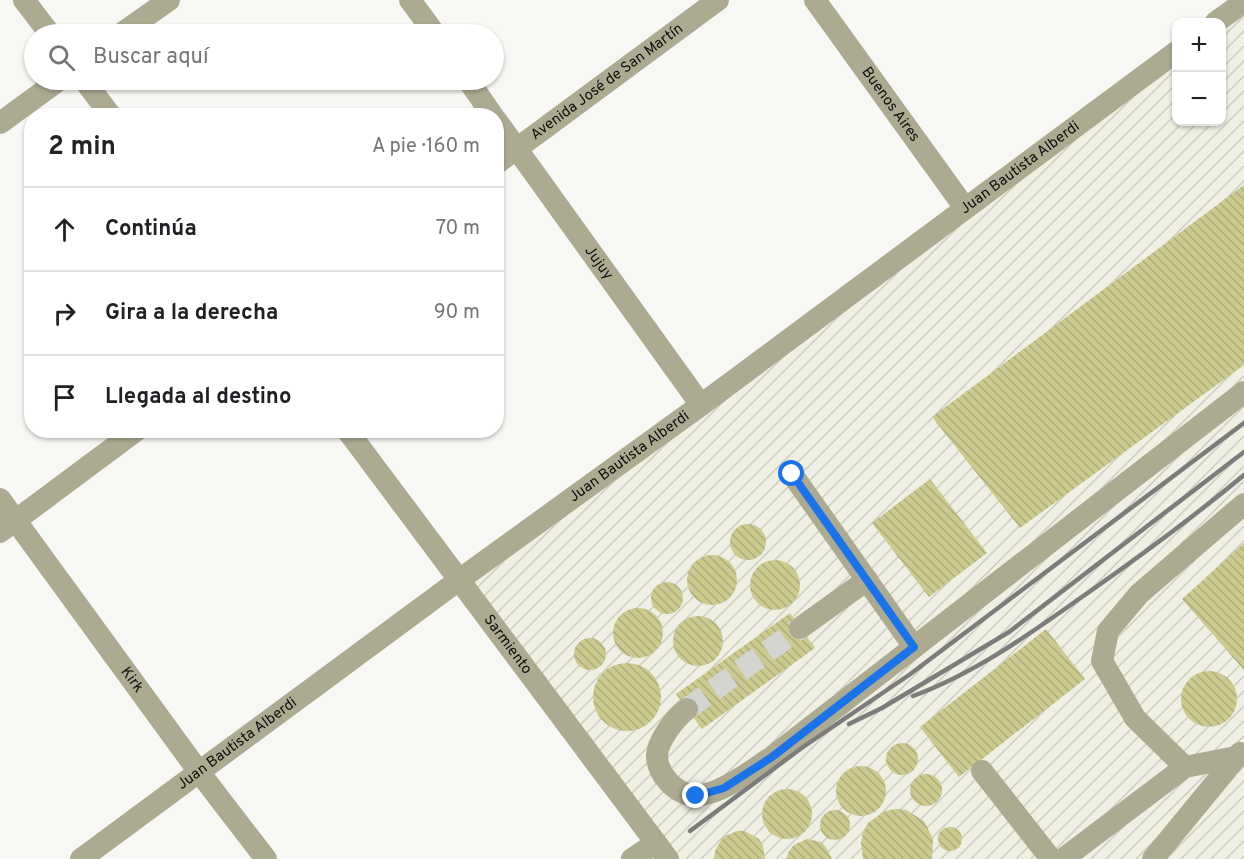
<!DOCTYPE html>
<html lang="es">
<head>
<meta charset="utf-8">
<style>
  :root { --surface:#fff; --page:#f6f6f6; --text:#202124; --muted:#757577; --line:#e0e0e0 }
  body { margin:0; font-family:Overpass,sans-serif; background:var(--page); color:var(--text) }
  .controls { position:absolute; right:18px; top:18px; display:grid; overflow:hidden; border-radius:12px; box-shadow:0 2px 4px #0004 }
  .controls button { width:54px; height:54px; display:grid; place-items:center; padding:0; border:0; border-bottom:2px solid var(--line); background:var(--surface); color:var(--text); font:30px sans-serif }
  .stop { position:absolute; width:18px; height:18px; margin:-14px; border:4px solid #1a73e8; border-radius:50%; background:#fff }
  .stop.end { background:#1a73e8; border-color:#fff; box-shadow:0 2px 6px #0008 }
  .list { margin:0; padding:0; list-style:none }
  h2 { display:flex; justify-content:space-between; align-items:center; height:78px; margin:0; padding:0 24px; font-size:26px }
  h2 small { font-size:20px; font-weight:400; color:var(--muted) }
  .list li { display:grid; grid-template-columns:39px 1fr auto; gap:18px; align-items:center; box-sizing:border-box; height:84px; padding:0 24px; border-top:2px solid var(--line) }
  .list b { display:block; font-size:22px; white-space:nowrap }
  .list em { font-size:20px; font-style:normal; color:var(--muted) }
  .icon { flex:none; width:33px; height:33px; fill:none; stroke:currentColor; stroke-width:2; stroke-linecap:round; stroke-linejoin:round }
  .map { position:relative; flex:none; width:1244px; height:859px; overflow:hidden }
  .search { position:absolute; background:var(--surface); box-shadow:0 2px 4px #0004; left:24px; top:24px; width:480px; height:66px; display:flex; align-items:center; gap:15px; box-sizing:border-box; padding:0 21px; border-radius:33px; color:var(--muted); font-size:22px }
  .panel { position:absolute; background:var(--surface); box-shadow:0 2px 4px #0004; left:24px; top:108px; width:480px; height:330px; border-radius:24px }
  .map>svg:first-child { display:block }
  .industrial { fill:url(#industrial-furrows) }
  .building { fill:url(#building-back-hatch) }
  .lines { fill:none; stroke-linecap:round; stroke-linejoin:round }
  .minor-tunnel { stroke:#d4d4d0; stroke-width:22; stroke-dasharray:22 11; stroke-linecap:butt }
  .minor { stroke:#acab92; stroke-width:22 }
  .rail { stroke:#7c7c7a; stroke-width:4.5 }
  .route { stroke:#1a73e8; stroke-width:8 }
  .labels { text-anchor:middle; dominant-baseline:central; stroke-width:4.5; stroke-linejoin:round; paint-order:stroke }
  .street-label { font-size:15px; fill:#0e0e0c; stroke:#fffffe }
</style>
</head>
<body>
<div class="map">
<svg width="1244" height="859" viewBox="0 0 1244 859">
  <defs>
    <pattern id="industrial-furrows" width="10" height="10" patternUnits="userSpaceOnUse" patternTransform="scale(1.5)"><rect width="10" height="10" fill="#efefe3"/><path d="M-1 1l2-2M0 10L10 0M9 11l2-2" fill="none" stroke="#ccccc2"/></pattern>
    <pattern id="building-back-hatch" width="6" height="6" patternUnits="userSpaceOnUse" patternTransform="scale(1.5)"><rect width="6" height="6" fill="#ccca8f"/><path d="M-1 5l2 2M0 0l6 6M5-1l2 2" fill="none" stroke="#aeac7a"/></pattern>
  </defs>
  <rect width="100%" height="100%" fill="#f7f7f3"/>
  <!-- industrial -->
  <polygon class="industrial" points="1244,2 1244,859 679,859 459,580 1176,51 1176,122 1222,122 1222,22"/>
  <!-- building -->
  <g class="building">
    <polygon points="1244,185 1244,365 1020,528 932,417"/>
    <polygon points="930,479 987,553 929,597 872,523"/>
    <circle cx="748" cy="542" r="18"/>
    <polygon points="1244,543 1244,670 1182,599"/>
    <circle cx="712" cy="580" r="25"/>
    <circle cx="775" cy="585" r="25"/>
    <circle cx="667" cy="598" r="16"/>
    <circle cx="638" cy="633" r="25"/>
    <polygon points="790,613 815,648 702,729 676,694"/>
    <circle cx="698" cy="641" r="25"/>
    <polygon points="1046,629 1085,679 959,777 920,727"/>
    <circle cx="590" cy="654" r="16"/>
    <circle cx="627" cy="697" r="34"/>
    <circle cx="1209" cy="699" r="28"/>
    <circle cx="902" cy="759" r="16"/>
    <circle cx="861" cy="791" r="25"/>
    <circle cx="926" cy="790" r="16"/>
    <circle cx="787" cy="814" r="25"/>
    <polygon points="896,809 906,810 924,821 933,839 932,859 863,859 861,843 863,832 868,823 885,811"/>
    <circle cx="835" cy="825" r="15"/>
    <circle cx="950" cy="839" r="12"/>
    <polygon points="737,831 745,831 759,839 763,846 765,859 714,859 715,851 723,837"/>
    <polygon points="807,839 821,842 826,847 832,859 786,859 789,851 794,845"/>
  </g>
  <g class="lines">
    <!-- minor-tunnel -->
    <polyline class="minor-tunnel" points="687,709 800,628"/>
    <!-- minor -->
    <g class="minor">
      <polyline points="24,0 50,34"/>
      <polyline points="410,0 435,34"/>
      <path id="s1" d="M815,0L965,208"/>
      <polyline points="1216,22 1244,2"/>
      <polyline points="121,34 169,0"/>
      <polyline points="84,80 111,116"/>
      <polyline points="468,80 493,116"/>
      <path id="s2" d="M496,120L701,405"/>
      <polyline points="0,123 59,80"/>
      <path id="s3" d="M496,164L718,0"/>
      <path id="s4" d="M347,430L668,859"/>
      <polyline points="792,474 914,647"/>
      <path id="s5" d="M0,499L199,772L266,859"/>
      <polyline points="0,532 137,430"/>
      <polyline points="800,628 867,580"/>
      <path d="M687,709C676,717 658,740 657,755C657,774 675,794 694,795C717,798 753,769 772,757L1244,392"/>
      <polyline points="1185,767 1135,718 1102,661 1108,631 1139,594 1244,504"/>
      <polyline points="982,771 1051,859"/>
      <path id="s6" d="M81,859L459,580L701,405L1176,52"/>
      <polyline points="632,859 656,843"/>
      <polyline points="1063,859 1185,767 1236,757"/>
      <polyline points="1153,859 1240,753"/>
    </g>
    <!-- rail -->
    <g class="rail">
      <path d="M913,696C973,674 1027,636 1079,599C1135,560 1191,519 1244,475"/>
      <polyline points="849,724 882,708 1009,632 1244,452"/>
      <polyline points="690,831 803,747 909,675 1244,423"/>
    </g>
  </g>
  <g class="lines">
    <!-- route -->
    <polyline class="route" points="696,796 724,788 772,757 914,647 792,474"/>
  </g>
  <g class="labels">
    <!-- street labels -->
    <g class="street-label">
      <text stroke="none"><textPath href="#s3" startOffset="138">Avenida José de San Martín</textPath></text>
      <text stroke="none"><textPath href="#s1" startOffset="129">Buenos Aires</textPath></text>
      <text stroke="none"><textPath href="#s6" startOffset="1166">Juan Bautista Alberdi</textPath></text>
      <text stroke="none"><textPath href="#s2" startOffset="176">Jujuy</textPath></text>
      <text stroke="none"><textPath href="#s6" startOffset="680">Juan Bautista Alberdi</textPath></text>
      <text stroke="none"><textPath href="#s4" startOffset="268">Sarmiento</textPath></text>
      <text stroke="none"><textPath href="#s5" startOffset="224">Kirk</textPath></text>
      <text stroke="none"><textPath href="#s6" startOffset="194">Juan Bautista Alberdi</textPath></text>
    </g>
  </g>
</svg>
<div class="controls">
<button>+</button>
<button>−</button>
</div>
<div class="stop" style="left:792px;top:474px"></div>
<div class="stop end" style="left:696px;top:796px"></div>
<div class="search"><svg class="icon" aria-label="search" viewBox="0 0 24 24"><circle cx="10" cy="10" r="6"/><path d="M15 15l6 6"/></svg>Buscar aquí</div>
<section class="panel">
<h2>2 min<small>A pie · 160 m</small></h2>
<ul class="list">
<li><svg class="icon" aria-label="ahead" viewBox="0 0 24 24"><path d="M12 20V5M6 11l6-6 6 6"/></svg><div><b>Continúa</b></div><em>70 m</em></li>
<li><svg class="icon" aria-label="right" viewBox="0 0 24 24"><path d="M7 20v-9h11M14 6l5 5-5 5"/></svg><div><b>Gira a la derecha</b></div><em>90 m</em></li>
<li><svg class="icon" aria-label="arrive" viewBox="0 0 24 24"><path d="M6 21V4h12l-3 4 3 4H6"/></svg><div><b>Llegada al destino</b></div></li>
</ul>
</section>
</div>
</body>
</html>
